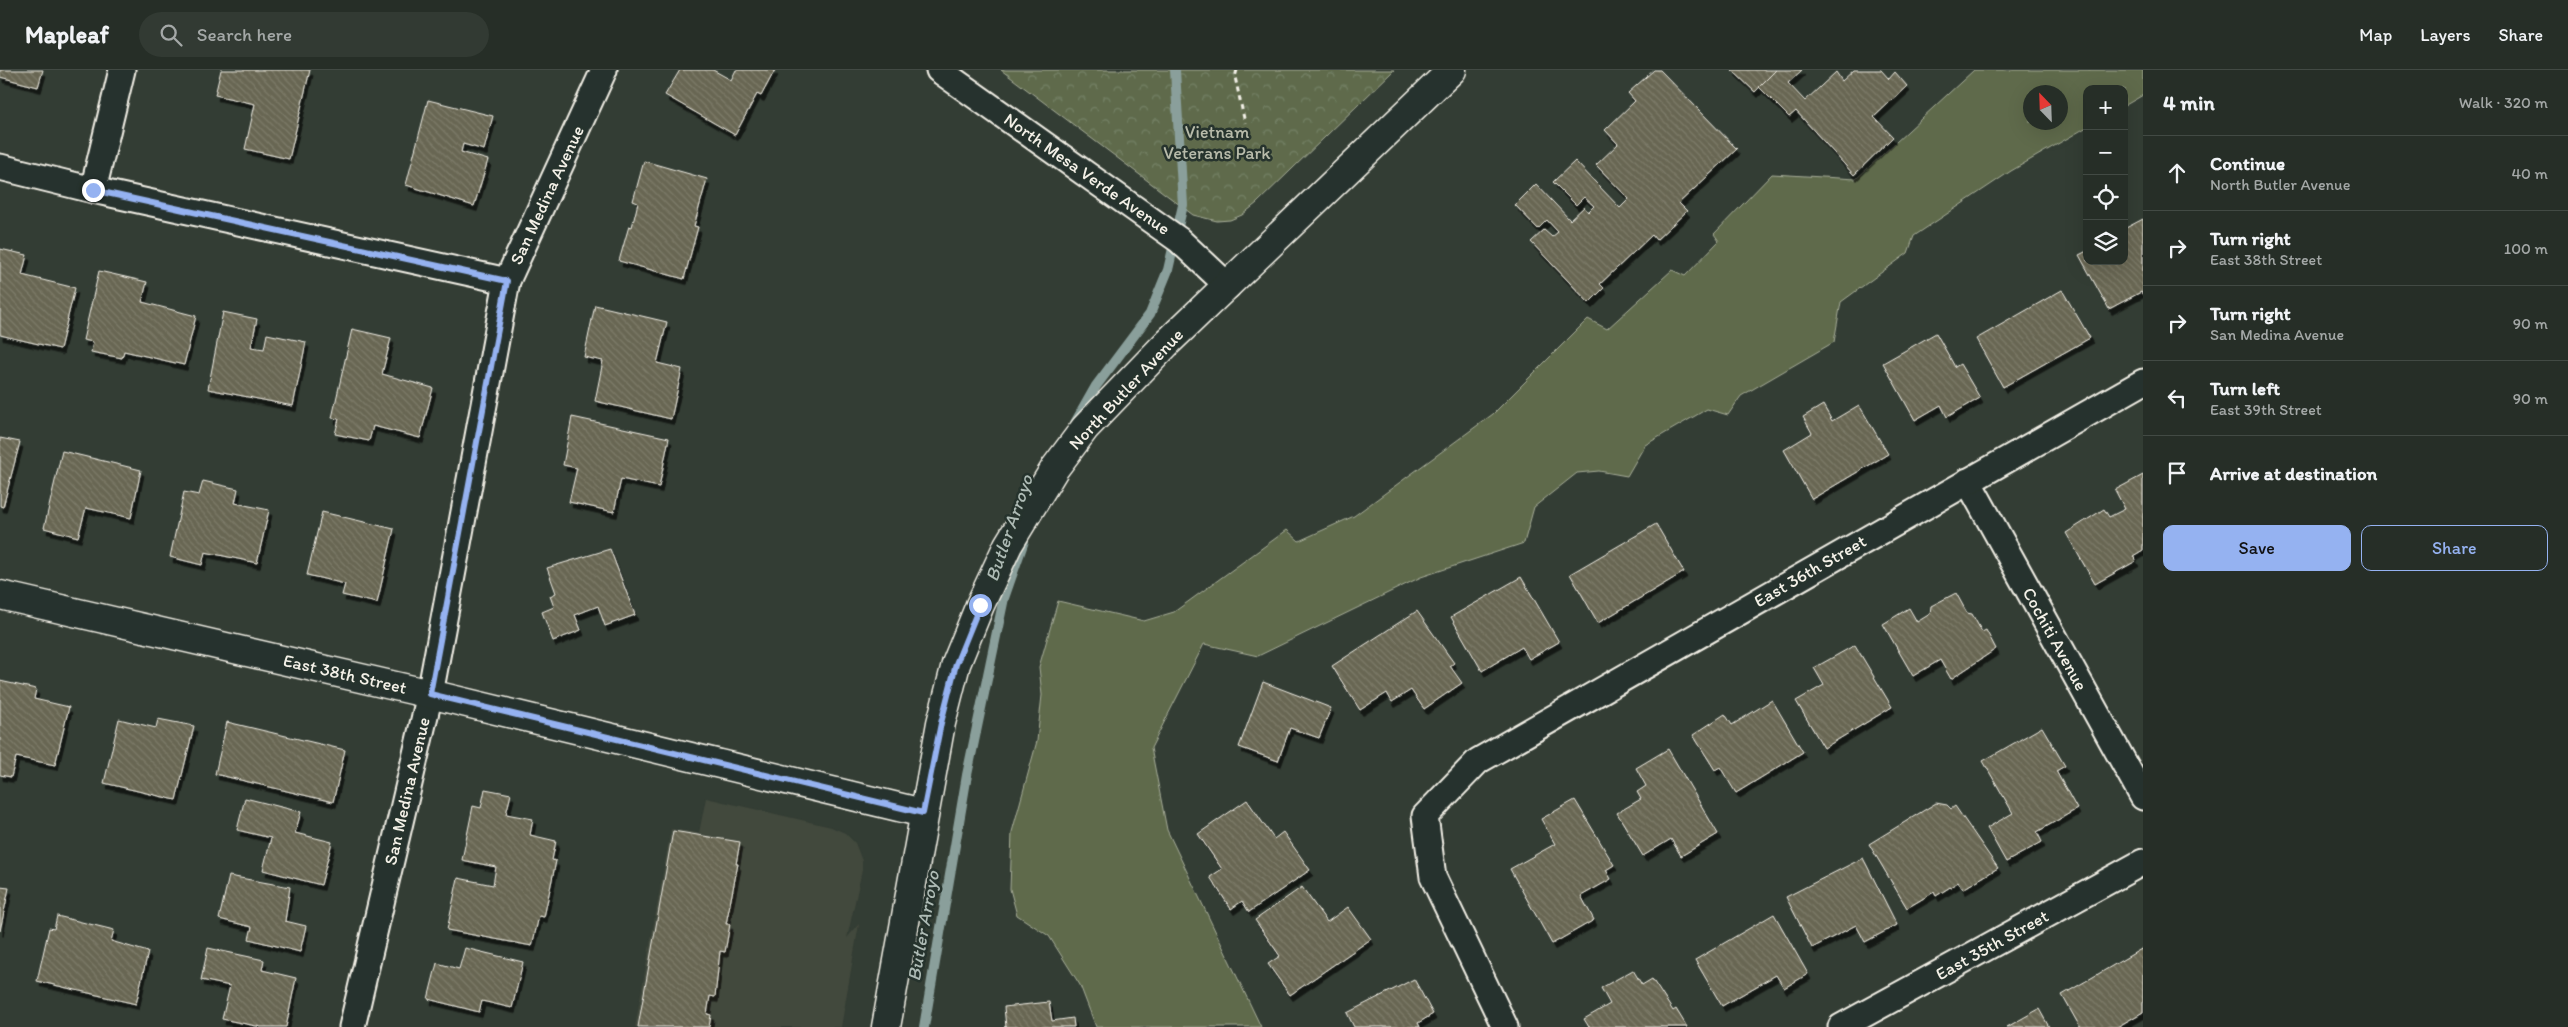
<!DOCTYPE html>
<html lang="en">
<head>
<meta charset="utf-8">
<style>
  :root { --surface:#262e27; --page:#323a33; --text:#f1f3f6; --muted:#a4a8a7; --line:#424a44; --accent:#95b2f1 }
  body { margin:0; font-family:Itim,sans-serif; background:var(--page); color:var(--text) }
  .controls { position:absolute; right:15px; top:15px; display:grid; overflow:hidden; border-radius:10px; box-shadow:0 5px 20px #0002 }
  .controls button { width:45px; height:45px; display:grid; place-items:center; padding:0; border:0; border-bottom:1px solid var(--line); background:var(--surface); color:var(--text); font:25px sans-serif }
  .compass { position:absolute; left:2023px; top:15px; width:45px; height:45px; border-radius:50%; background:var(--surface); box-shadow:0 5px 20px #0002; rotate:337deg }
  .stop { position:absolute; width:15px; height:15px; margin:-11px; border:4px solid #95b2f1; border-radius:50%; background:#fff }
  .stop.end { background:#95b2f1; border-color:#fff; box-shadow:0 1px 5px #0008 }
  .list { margin:0; padding:0; list-style:none }
  h2 { display:flex; justify-content:space-between; align-items:center; height:65px; margin:0; padding:0 20px; font-size:21px }
  h2 small { font-size:16px; font-weight:400; color:var(--muted) }
  .list li { display:grid; grid-template-columns:32px 1fr auto; gap:15px; align-items:center; box-sizing:border-box; height:75px; padding:0 20px; border-top:1px solid var(--line) }
  .list b { display:block; font-size:19px; white-space:nowrap }
  .list p { margin:0; font-size:16px; white-space:nowrap; color:var(--muted) }
  .list em { font-size:16px; font-style:normal; color:var(--muted) }
  .actions { display:flex; gap:10px; padding:15px 20px }
  .actions a { flex:1; padding:11px 0; border:1px solid var(--accent); border-radius:10px; text-align:center; font-size:18px; color:var(--accent) }
  .actions .main { background:var(--accent); color:#111 }
  .icon { flex:none; width:28px; height:28px; fill:none; stroke:currentColor; stroke-width:2; stroke-linecap:round; stroke-linejoin:round }
  .map { position:relative; flex:none; width:2143px; height:957px; overflow:hidden }
  header { display:flex; align-items:center; gap:30px; box-sizing:border-box; height:70px; padding:0 25px; background:var(--surface); border-bottom:1px solid var(--line) }
  header strong { font-size:24px }
  nav { display:flex; gap:28px; margin-inline-start:auto; font-size:18px }
  .search { width:350px; height:45px; background:var(--page); display:flex; align-items:center; gap:12px; box-sizing:border-box; padding:0 18px; border-radius:28px; color:var(--muted); font-size:19px }
  main { display:flex }
  aside { flex:1; background:var(--surface) }
  .map>svg:first-child { display:block }
  .built { fill:#43493d }
  .grass { fill:#5e6b4c; stroke:#a9ae9a; fill-rule:evenodd }
  .park { fill:url(#park-crowns); stroke:#a9ae9a }
  .lines { fill:none; stroke-linecap:round; stroke-linejoin:round }
  .stream { stroke:#8a9f9b; stroke-width:10 }
  .building { fill:url(#building-back-hatch); stroke:#f4f1e8; filter:url(#shadow) }
  .minor-casing { stroke:#f4f1e8; stroke-width:29 }
  .tertiary-casing { stroke:#f4f1e8; stroke-width:31 }
  .secondary-casing { stroke:#f4f1e8; stroke-width:31 }
  .path { stroke:#f4f1e8; stroke-width:3; stroke-dasharray:5 4; stroke-linecap:butt }
  .minor { stroke:#26332d; stroke-width:25 }
  .tertiary { stroke:#26332d; stroke-width:28 }
  .secondary { stroke:#26332d; stroke-width:28 }
  .route { stroke:#95b2f1; stroke-width:6 }
  .labels { text-anchor:middle; dominant-baseline:central; stroke-width:5; stroke-linejoin:round; paint-order:stroke }
  .park-label { font-size:18px; fill:#b8bbaa; stroke:#26332d }
  .street-label { font-size:18px; fill:#f4f1e8; stroke:#26332d }
  .water-label { font-size:19px; font-style:italic; fill:#aebbb5; stroke:#26332d }
</style>
</head>
<body>
<header>
<strong>Mapleaf</strong>
<div class="search"><svg class="icon" aria-label="search" viewBox="0 0 24 24"><circle cx="10" cy="10" r="6"/><path d="M15 15l6 6"/></svg>Search here</div>
<nav><a>Map</a><a>Layers</a><a>Share</a></nav>
</header>
<main>
<div class="map">
<svg width="2143" height="957" viewBox="0 0 2143 957">
  <defs>
    <pattern id="park-crowns" width="20" height="18" patternUnits="userSpaceOnUse" patternTransform="scale(1.25)"><rect width="20" height="18" fill="#5e6b4c"/><path d="M2 6a3 3 0 1 1 6 0M12 15a3 3 0 1 1 6 0" fill="none" stroke="#768166"/></pattern>
    <pattern id="building-back-hatch" width="6" height="6" patternUnits="userSpaceOnUse" patternTransform="scale(1.25)"><rect width="6" height="6" fill="#686652"/><path d="M-1 5l2 2M0 0l6 6M5-1l2 2" fill="none" stroke="#7e7c6b"/></pattern>
    <filter id="shadow"><feDropShadow dx="3" dy="5.5" stdDeviation="0" flood-color="#0009"/></filter>
  </defs>
  <rect width="100%" height="100%" fill="#333d34"/>
  <filter id="ink" filterUnits="userSpaceOnUse"><feTurbulence type="fractalNoise" baseFrequency=".02" numOctaves="2"/><feDisplacementMap in="SourceGraphic" scale="10" xChannelSelector="R" yChannelSelector="G"/><feConvolveMatrix kernelMatrix="1 2 1 2 8 2 1 2 1" color-interpolation-filters="sRGB"/></filter>
  <g filter="url(#ink)">
    <!-- built -->
    <polygon class="built" points="706,728 831,757 845,763 855,773 862,791 862,800 847,868 859,854 841,957 635,957 671,759 699,763"/>
    <!-- grass -->
    <path class="grass" d="M1974,0H2143V25L2124,36V19H2087V57L2011,101L1914,166L1908,183L1841,232L1834,272L1741,326L1728,345L1707,339L1645,375L1627,406L1599,401L1577,403L1534,437L1524,473L1421,507L1258,586L1204,574L1151,678L1167,760L1261,957H1096L1080,915L1049,866L1017,845L1010,819L1012,762L1037,671L1042,625L1039,597L1058,531L1144,551L1174,542L1287,460L1299,471L1354,446L1493,344L1588,249L1607,259L1672,200L1685,206L1719,171L1714,164L1772,104L1856,109ZM2030,22H2060V52H2030Z"/>
    <!-- park -->
    <polygon class="park" points="1001,0 1394,0 1257,133 1242,145 1230,150 1217,151 1193,145"/>
    <g class="lines">
      <!-- stream -->
      <g class="stream">
        <polyline points="1075,353 1096,316 1150,244 1168,200 1183,135 1175,0"/>
        <polyline points="924,957 967,705 1004,528 1024,471"/>
      </g>
    </g>
    <!-- building -->
    <g class="building">
      <polygon points="0,0 43,0 38,17 0,7"/>
      <polygon points="221,0 310,0 289,89 245,79 255,34 215,25"/>
      <polygon points="680,0 713,0 731,10 736,0 775,0 761,26 757,24 735,65 665,25"/>
      <polygon points="1654,0 1660,0 1737,79 1679,133 1687,141 1656,170 1652,165 1600,214 1604,218 1589,233 1531,172 1544,160 1552,167 1558,162 1547,150 1538,159 1515,135 1536,114 1570,150 1584,137 1588,142 1594,136 1584,127 1576,135 1553,112 1575,91 1620,138 1629,129 1596,95 1618,74 1605,60 1635,31 1628,23"/>
      <polygon points="1732,0 1776,0 1755,22"/>
      <polygon points="1776,0 1802,0 1788,13 1805,31 1836,2 1842,11 1854,0 1881,0 1889,9 1895,2 1907,16 1874,47 1893,67 1854,105 1796,41 1789,47 1759,17"/>
      <polygon points="428,30 493,46 484,80 463,74 461,82 488,90 474,136 406,115"/>
      <polygon points="644,91 707,109 694,156 698,157 684,209 619,191 629,156 632,157 638,133 633,131"/>
      <polygon points="2143,149 2143,225 2141,222 2109,239 2079,185 2087,181 2087,191 2124,191 2124,159"/>
      <polygon points="0,179 27,185 22,205 75,218 60,279 0,265"/>
      <polygon points="99,201 147,212 142,232 196,246 184,295 124,281 122,288 91,282 93,272 83,270"/>
      <polygon points="2062,220 2090,268 2003,317 1976,269"/>
      <polygon points="595,235 667,252 657,293 682,299 671,349 595,331 603,291 584,287"/>
      <polygon points="223,242 257,249 251,277 264,279 267,264 306,272 293,336 208,319"/>
      <polygon points="352,259 391,268 382,304 433,318 420,368 373,356 369,371 335,364 339,349 332,348"/>
      <polygon points="1936,263 1955,297 1960,294 1980,328 1947,347 1941,335 1915,350 1883,293"/>
      <polygon points="1823,335 1832,351 1859,335 1888,384 1812,429 1784,380 1812,363 1803,347"/>
      <polygon points="572,347 669,368 659,417 621,409 614,442 569,432 577,398 563,395"/>
      <polygon points="0,368 20,372 3,437 0,436"/>
      <polygon points="62,381 141,400 131,448 86,438 78,467 44,458"/>
      <polygon points="2143,405 2143,480 2133,486 2136,491 2095,514 2066,463 2104,439 2109,447 2125,439 2115,420"/>
      <polygon points="203,411 238,419 235,433 269,440 257,493 205,482 202,495 170,487 184,422 199,425"/>
      <polygon points="322,442 394,459 377,533 342,525 345,514 307,505"/>
      <polygon points="1656,454 1684,502 1598,553 1570,504"/>
      <polygon points="610,479 635,545 605,556 598,536 575,545 581,560 553,571 542,542 554,537 550,526 556,523 547,498"/>
      <polygon points="1521,507 1559,572 1529,589 1522,577 1482,601 1451,547"/>
      <polygon points="1956,523 1967,543 1972,544 1982,562 1986,560 1996,579 1951,609 1940,590 1913,606 1883,554 1909,538 1917,552 1930,544 1931,536"/>
      <polygon points="1417,541 1454,593 1450,596 1462,613 1424,639 1411,620 1392,632 1387,623 1360,640 1332,596"/>
      <polygon points="1855,575 1892,637 1824,678 1796,631 1824,615 1814,598"/>
      <polygon points="0,611 36,619 34,629 69,637 55,695 16,687 11,707 0,705"/>
      <polygon points="1263,612 1331,638 1319,668 1290,658 1278,691 1239,677"/>
      <polygon points="1772,630 1803,682 1736,723 1720,697 1715,700 1693,665 1725,644 1732,655"/>
      <polygon points="119,649 156,658 158,649 194,656 176,730 104,713"/>
      <polygon points="227,652 345,680 333,732 215,704"/>
      <polygon points="2042,657 2065,696 2056,701 2077,739 2037,762 2042,772 2006,792 1987,758 2013,743 1983,691"/>
      <polygon points="1668,679 1718,764 1681,786 1671,769 1643,786 1617,743 1641,729 1637,722 1646,716 1636,698"/>
      <polygon points="485,719 511,724 506,744 533,749 530,765 556,771 552,790 556,791 544,847 539,846 532,876 447,860 458,808 493,815 496,797 462,790 473,736 481,738"/>
      <polygon points="245,728 301,742 295,763 332,772 321,815 263,800 271,768 237,760"/>
      <polygon points="1247,730 1274,769 1283,762 1310,800 1249,842 1242,831 1231,839 1210,807 1222,799 1198,764"/>
      <polygon points="1575,730 1614,795 1606,800 1611,809 1581,826 1594,850 1552,874 1510,799 1555,774 1541,749"/>
      <polygon points="1936,733 1947,735 1951,739 1955,736 1998,798 1963,819 1958,812 1936,826 1934,822 1907,838 1869,774"/>
      <polygon points="673,761 740,772 736,794 738,794 726,854 730,854 725,882 720,881 715,927 710,926 707,944 711,945 709,957 638,957"/>
      <polygon points="1863,788 1897,855 1865,872 1856,855 1812,878 1786,827"/>
      <polygon points="229,806 290,817 285,851 306,856 300,882 249,869 252,857 219,849"/>
      <polygon points="0,817 9,818 0,861"/>
      <polygon points="1302,817 1327,852 1348,837 1371,869 1290,925 1268,894 1280,886 1255,850"/>
      <polygon points="1774,844 1808,904 1784,918 1776,905 1722,936 1695,890"/>
      <polygon points="57,846 114,860 111,871 148,882 136,934 37,911 49,858 54,859"/>
      <polygon points="208,878 264,890 262,900 296,908 286,957 261,957 222,949 230,916 201,910"/>
      <polygon points="465,878 523,892 512,938 482,931 479,942 428,929 437,893 459,899"/>
      <polygon points="2143,878 2143,942 2117,957 2080,957 2062,925"/>
      <polygon points="1633,900 1642,915 1652,909 1673,941 1676,939 1687,957 1589,957 1584,949 1610,934 1601,918"/>
      <polygon points="1414,909 1433,944 1418,953 1420,957 1354,957 1347,943"/>
      <polygon points="1049,932 1052,951 1073,948 1074,957 1004,957 1006,957 1004,937"/>
      <polygon points="2039,939 2049,957 2007,957"/>
    </g>
    <g class="lines">
      <defs>
        <g id="minor">
          <polyline points="939,0 1179,170 1228,216"/>
          <polyline points="0,97 93,120 507,211"/>
          <polyline points="93,120 122,0"/>
          <polyline points="1968,411 2143,727"/>
          <polyline points="352,957 430,624 507,211 604,0"/>
          <polyline points="1505,957 1433,807 1425,746 1478,691 2143,312"/>
          <polyline points="1841,957 2143,792"/>
        </g>
        <polyline id="tertiary" points="0,525 430,624 923,743"/>
        <polyline id="secondary" points="886,957 941,653 956,594 980,535 1008,475 1055,398 1085,358 1169,271 1452,0"/>
      </defs>
      <!-- minor casing -->
      <use href="#minor" class="minor-casing"/>
      <!-- tertiary casing -->
      <use href="#tertiary" class="tertiary-casing"/>
      <!-- secondary casing -->
      <use href="#secondary" class="secondary-casing"/>
      <!-- path -->
      <polyline class="path" points="1237,0 1235,7 1245,53"/>
      <!-- minor -->
      <use href="#minor" class="minor"/>
      <!-- tertiary -->
      <use href="#tertiary" class="tertiary"/>
      <!-- secondary -->
      <use href="#secondary" class="secondary"/>
    </g>
  </g>
  <g class="lines" filter="url(#ink)">
    <!-- route -->
    <polyline class="route" points="93,120 507,211 430,624 923,743 941,653 956,594 980,535"/>
  </g>
  <g class="labels">
    <!-- park labels -->
    <g class="park-label">
      <text x="1217" y="62">Vietnam<tspan x="1217" dy="21">Veterans Park</tspan></text>
    </g>
    <!-- street labels -->
    <g class="street-label">
      <text transform="translate(1087 104) rotate(35)">North Mesa Verde Avenue</text>
      <text transform="translate(547 125) rotate(-65)">San Medina Avenue</text>
      <text transform="translate(1126 319) rotate(-47)">North Butler Avenue</text>
      <text transform="translate(1810 501) rotate(-30)">East 36th Street</text>
      <text transform="translate(2055 569) rotate(61)">Cochiti Avenue</text>
      <text transform="translate(345 604) rotate(13)">East 38th Street</text>
      <text transform="translate(407 721) rotate(-77)">San Medina Avenue</text>
      <text transform="translate(1992 875) rotate(-29)">East 35th Street</text>
    </g>
    <!-- water labels -->
    <g class="water-label">
      <text transform="translate(1009 458) rotate(-71)">Butler Arroyo</text>
      <text transform="translate(923 856) rotate(-80)">Butler Arroyo</text>
    </g>
  </g>
</svg>
<div class="controls">
<button>+</button>
<button>−</button>
<button><svg class="icon" aria-label="locate" viewBox="0 0 24 24"><circle cx="12" cy="12" r="6"/><path d="M12 2v4M12 18v4M2 12h4M18 12h4"/></svg></button>
<button><svg class="icon" aria-label="layers" viewBox="0 0 24 24"><path d="M12 4l9 5-9 5-9-5zM3 14l9 5 9-5"/></svg></button>
</div>
<svg class="compass" viewBox="-18 -18 36 36"><path d="M0-13l5 13h-10z" fill="#e53935"/><path d="M0 13l5-13h-10z" fill="#a4a8a7"/></svg>
<div class="stop" style="left:980px;top:535px"></div>
<div class="stop end" style="left:93px;top:120px"></div>
</div>
<aside>
<h2>4 min<small>Walk · 320 m</small></h2>
<ul class="list">
<li><svg class="icon" aria-label="ahead" viewBox="0 0 24 24"><path d="M12 20V5M6 11l6-6 6 6"/></svg><div><b>Continue</b><p>North Butler Avenue</p></div><em>40 m</em></li>
<li><svg class="icon" aria-label="right" viewBox="0 0 24 24"><path d="M7 20v-9h11M14 6l5 5-5 5"/></svg><div><b>Turn right</b><p>East 38th Street</p></div><em>100 m</em></li>
<li><svg class="icon" aria-label="right" viewBox="0 0 24 24"><path d="M7 20v-9h11M14 6l5 5-5 5"/></svg><div><b>Turn right</b><p>San Medina Avenue</p></div><em>90 m</em></li>
<li><svg class="icon" aria-label="left" viewBox="0 0 24 24"><path d="M17 20v-9H6M10 6l-5 5 5 5"/></svg><div><b>Turn left</b><p>East 39th Street</p></div><em>90 m</em></li>
<li><svg class="icon" aria-label="arrive" viewBox="0 0 24 24"><path d="M6 21V4h12l-3 4 3 4H6"/></svg><div><b>Arrive at destination</b></div></li>
</ul>
<div class="actions"><a class="main">Save</a><a>Share</a></div>
</aside>
</main>
</body>
</html>
